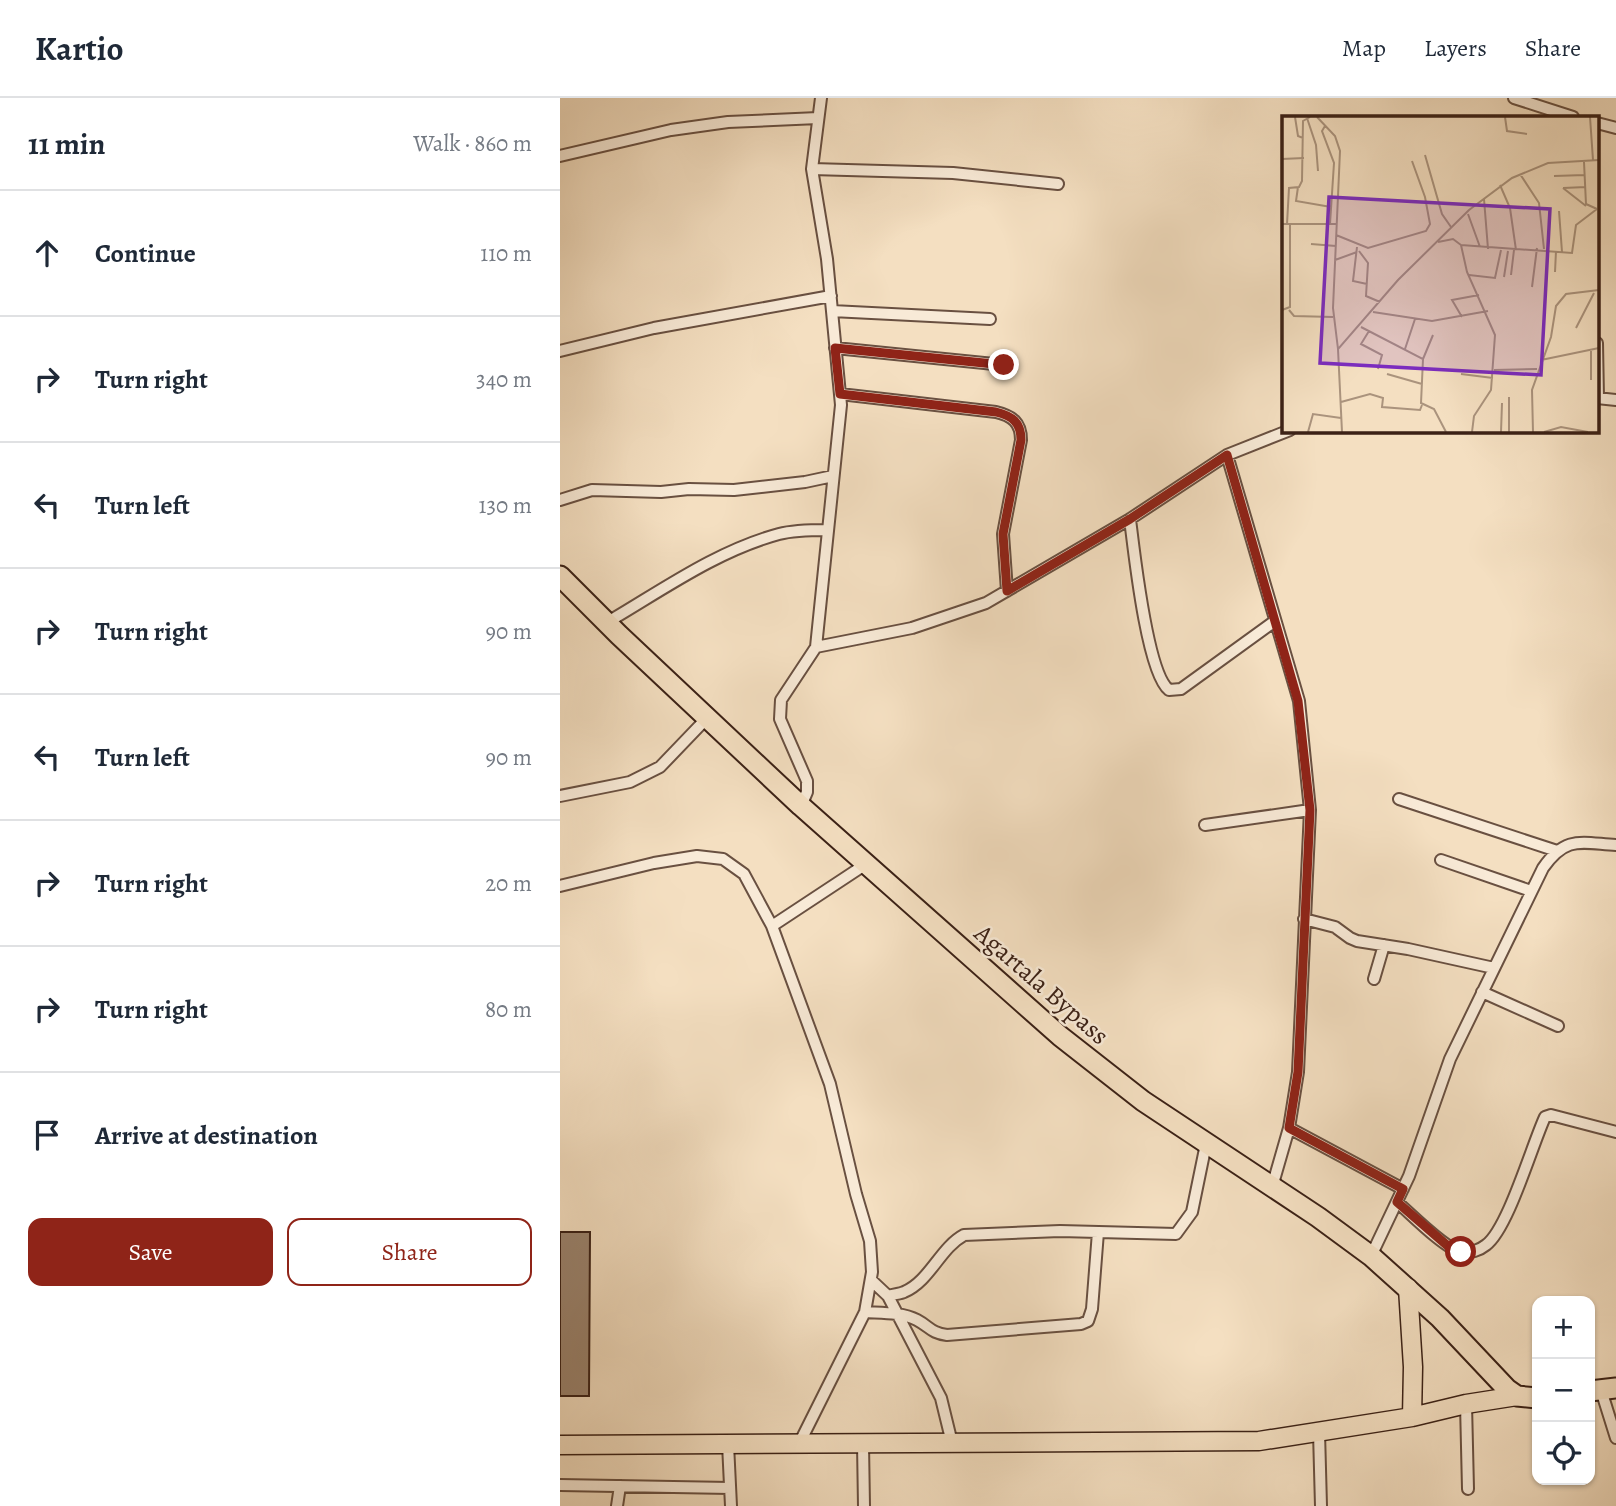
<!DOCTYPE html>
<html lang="en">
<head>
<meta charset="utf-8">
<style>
	body { margin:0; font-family:Alegreya,serif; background:#f6f6f7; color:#1f2937 }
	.controls { position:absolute; right:21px; bottom:21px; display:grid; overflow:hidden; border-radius:14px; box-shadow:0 2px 5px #0004 }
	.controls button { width:63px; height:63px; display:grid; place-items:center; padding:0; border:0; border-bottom:2px solid #e0e1e3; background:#fff; color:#1f2937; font:35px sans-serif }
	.stop { position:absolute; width:21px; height:21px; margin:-16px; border:5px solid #8f2418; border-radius:50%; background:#fff }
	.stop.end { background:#8f2418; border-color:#fff; box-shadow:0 2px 7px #0008 }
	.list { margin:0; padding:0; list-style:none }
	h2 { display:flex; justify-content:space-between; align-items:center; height:91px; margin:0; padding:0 28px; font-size:30px }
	h2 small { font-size:23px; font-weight:400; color:#747a83 }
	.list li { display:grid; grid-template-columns:46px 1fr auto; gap:21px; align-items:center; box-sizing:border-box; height:126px; padding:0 28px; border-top:2px solid #e0e1e3 }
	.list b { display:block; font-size:26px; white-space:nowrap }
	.list em { font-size:23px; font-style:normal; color:#747a83 }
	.actions { display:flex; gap:14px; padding:21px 28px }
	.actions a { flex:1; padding:16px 0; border:2px solid #8f2418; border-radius:14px; text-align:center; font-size:24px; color:#8f2418 }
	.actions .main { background:#8f2418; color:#fff }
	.icon { flex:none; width:38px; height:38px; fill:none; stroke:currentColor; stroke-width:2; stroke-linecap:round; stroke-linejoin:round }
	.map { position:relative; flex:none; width:1056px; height:1408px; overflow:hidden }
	header { display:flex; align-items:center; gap:42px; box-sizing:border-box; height:98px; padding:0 35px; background:#fff; border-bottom:2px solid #e0e1e3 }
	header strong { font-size:33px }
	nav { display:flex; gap:38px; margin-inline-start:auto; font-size:24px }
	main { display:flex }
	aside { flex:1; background:#fff }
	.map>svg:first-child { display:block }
	.building { fill:#9b846f; stroke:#3b2116; stroke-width:2 }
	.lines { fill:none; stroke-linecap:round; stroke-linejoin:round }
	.minor-casing { stroke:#695041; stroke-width:14 }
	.primary-casing { stroke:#3b2116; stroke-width:21 }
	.trunk-casing { stroke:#3b2116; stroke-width:23 }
	.minor { stroke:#f8ead7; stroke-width:10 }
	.primary { stroke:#f4dfc1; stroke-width:18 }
	.trunk { stroke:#f4dfc1; stroke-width:19 }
	.route { stroke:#8f2418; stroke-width:9 }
	.labels { text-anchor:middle; stroke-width:5; stroke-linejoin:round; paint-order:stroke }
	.street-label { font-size:26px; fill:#3b2116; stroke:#f8ead7 }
	.inset-road { fill:none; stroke:#aa937d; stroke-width:2 }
	.view { fill:#7b2cbf; fill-opacity:0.15; stroke:#7b2cbf; stroke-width:3.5 }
	.inset-edge { fill:none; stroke:#3b2116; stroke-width:3.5 }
</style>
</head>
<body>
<header>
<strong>Kartio</strong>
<nav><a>Map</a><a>Layers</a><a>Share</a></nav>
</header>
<main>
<aside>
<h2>11 min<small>Walk · 860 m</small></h2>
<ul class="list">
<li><svg class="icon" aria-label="ahead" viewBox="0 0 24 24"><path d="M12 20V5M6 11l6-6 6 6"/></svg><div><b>Continue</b></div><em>110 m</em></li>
<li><svg class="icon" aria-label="right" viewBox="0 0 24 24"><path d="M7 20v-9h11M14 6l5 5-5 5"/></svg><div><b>Turn right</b></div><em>340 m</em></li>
<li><svg class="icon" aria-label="left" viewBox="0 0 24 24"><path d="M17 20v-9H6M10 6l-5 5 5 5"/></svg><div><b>Turn left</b></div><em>130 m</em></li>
<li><svg class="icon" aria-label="right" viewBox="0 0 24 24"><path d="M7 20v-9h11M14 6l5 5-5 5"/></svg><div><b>Turn right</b></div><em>90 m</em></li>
<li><svg class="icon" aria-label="left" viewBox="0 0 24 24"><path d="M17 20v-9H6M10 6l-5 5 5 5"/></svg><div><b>Turn left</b></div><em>90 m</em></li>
<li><svg class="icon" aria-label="right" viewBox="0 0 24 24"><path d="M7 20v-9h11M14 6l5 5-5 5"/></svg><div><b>Turn right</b></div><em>20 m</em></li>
<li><svg class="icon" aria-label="right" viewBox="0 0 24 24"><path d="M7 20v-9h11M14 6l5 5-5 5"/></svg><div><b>Turn right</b></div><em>80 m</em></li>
<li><svg class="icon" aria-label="arrive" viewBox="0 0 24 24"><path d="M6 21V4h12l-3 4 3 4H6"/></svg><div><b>Arrive at destination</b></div></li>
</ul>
<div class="actions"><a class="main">Save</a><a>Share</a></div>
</aside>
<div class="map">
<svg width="1056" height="1408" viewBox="0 0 1056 1408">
	<rect width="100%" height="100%" fill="#f4dfc1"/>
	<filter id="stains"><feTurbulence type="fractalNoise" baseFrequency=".00286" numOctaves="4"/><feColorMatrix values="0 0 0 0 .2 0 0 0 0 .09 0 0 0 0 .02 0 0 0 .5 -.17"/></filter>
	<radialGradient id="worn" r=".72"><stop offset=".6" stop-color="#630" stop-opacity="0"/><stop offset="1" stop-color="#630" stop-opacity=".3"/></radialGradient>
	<path class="building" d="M 0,1134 L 30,1134 L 29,1298 L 0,1298 Z"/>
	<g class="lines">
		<defs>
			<path id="minor" d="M 954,0 L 1013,19
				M 1037,25 L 1056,30
				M 0,58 L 111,32 L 168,24 L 258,20
				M 252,71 L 393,75 L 498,86
				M 272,213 L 430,221
				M 1037,245 L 1038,300
				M 275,250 L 444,267
				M 0,253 L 94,230 L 271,198
				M 280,296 L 436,314 C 452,318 461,324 461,342 L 443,436 L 447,493
				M 1037,300 L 1056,302
				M 667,357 L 739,603 L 750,712 L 738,974 L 729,1030 L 712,1089
				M 0,402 L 32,392 L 101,394 L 129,391 L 174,392 L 245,384 L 273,378
				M 570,421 C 574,453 587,575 609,592 L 621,591 L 715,523
				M 46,525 C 101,493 156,453 219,436 C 234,432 251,432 267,432
				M 256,549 L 281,307 L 267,161 L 252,71 L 261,0
				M 0,698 L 70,684 L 100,669 L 147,620
				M 839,701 L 997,753
				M 241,708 L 247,694 L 247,683 L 220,621 L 221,602 L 256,549 L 352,530 L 426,505 L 570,421 L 667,357 L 730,332
				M 645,727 L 750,712
				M 881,762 L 971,793
				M 0,788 L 94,765 L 137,758 L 163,761 L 184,776 L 212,828 L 270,986 L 296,1096 L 310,1143 L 312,1174 L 305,1214 L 239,1346
				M 744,821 L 775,829 L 790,840 L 797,843 L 848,851 L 934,870
				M 212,828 L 306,766
				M 814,881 L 824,847
				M 922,894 L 998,928
				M 729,1030 L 843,1091
				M 837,1104 C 850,1115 885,1151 901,1154 C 909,1156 920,1152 926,1147 C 948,1131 972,1047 985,1019 L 991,1017 L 1056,1034
				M 811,1158 L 849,1078 L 890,961 L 983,770 C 1006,737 1021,745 1056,747
				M 311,1182 L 328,1198 L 381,1300 L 392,1345
				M 328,1198 C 333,1196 340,1196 344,1194 C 370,1183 380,1150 404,1137 L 500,1133 L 616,1136 L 632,1114 L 646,1046
				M 305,1214 C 321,1215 342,1214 357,1222 C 370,1229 371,1235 387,1237 L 521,1226 L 528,1223 L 532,1211 L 538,1134
				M 1041,1292 L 1056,1340
				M 906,1306 L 908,1391
				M 759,1334 L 761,1408
				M 168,1346 L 171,1408
				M 303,1346 L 304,1408
				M 0,1387 L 170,1390
				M 57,1408 L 60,1388"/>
			<path id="primary" d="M 848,1190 L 853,1269 L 852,1319
				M 0,1347 L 699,1343 L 852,1319 L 906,1306 L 957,1298"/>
			<path id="trunk" d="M 0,478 L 59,537 L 241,708 L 500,938 L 583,1003 L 758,1119 L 811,1158 L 880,1220 L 947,1291 L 957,1298 L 977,1300
				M 1030,1293 L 1056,1290"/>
		</defs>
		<use href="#minor" class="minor-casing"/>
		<use href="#primary" class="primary-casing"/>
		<use href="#trunk" class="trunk-casing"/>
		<use href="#minor" class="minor"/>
		<use href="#primary" class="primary"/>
		<use href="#trunk" class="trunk"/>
	</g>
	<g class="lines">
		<path class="route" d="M 444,267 L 275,250 L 280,296 L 436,314 C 452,318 461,324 461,342 L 443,436 L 447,493 L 570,421 L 667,357 L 738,603 L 750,712 L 738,974 L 729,1030 L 843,1091 L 837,1104 L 889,1149 L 901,1154"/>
	</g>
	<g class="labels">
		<g class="street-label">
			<text transform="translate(482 886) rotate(41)" y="9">Agartala Bypass</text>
		</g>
	</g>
	<g transform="translate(722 18)">
		<rect width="317" height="317" fill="#f4dfc1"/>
		<path class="inset-road" d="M 13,1 L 16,20 L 21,22M 35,1 L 53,20 L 58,35 L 51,192 L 56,233M 223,1 L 225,15 L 245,18M 308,1 L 311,44M 25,2 L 34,29 L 36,55M 43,10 L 40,15 L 52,47 L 48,108M 143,39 L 160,98 L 169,111M 0,43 L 22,42M 302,46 L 304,88 L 315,93M 238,58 L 257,87 L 262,133M 272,60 L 303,59M 218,69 L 228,92 L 234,134M 16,71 L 14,85 L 49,91M 281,72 L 304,90M 281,72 L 304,71M 202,83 L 206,133M 277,95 L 280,136M 186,98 L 198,131M 0,108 L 55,108M 5,108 L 7,72 L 17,71 L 20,65 L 21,5 L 28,1M 54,119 L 86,132 L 144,115 L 148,108 L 143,81 L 130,45M 156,126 L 171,123 L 179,129 L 185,156 L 213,219 L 209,274 L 192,300 L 190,316M 29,128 L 54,130M 179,129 L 290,137 L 294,109 L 315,93M 75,131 L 71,165 L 85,168M 77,135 L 86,147 L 84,180 L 98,186M 53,144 L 75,136M 273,156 L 274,135M 187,159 L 213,162 L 219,134M 229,159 L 232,134M 222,161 L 226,135M 250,171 L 255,132M 0,194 L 8,191 L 8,108M 7,194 L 12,200 L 51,201M 91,196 L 150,205 L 206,195M 180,201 L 170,184 L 197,179M 79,211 L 141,243 L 139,287 L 152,293 L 164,316M 294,212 L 312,177M 87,215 L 79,228 L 100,239 L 96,253M 123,233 L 133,203M 141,243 L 151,219M 259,244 L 317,232M 212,254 L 255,253M 105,258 L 140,268M 179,258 L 211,262M 309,264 L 309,235M 227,281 L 227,316M 59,286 L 88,278 L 101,282 L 100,291 L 138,294 L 140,289M 26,316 L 31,298 L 59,302M 60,316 L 56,233 L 116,164 L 187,94 L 230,62 L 266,47 L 317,44M 219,316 L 220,287M 251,316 L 250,274 L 269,221 L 274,190 L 284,178 L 317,174M 262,316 L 279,311 L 306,316"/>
		<path class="view" d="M 47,81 L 268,93 L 259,259 L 38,247 Z"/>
		<rect width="317" height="317" class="inset-edge"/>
	</g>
	<rect width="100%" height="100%" filter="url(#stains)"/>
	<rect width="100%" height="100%" fill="url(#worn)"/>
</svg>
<div class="controls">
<button>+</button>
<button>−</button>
<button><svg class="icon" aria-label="locate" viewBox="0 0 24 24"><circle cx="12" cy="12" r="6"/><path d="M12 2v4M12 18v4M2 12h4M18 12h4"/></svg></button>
</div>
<div class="stop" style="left:901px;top:1154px"></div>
<div class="stop end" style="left:444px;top:267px"></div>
</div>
</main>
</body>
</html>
